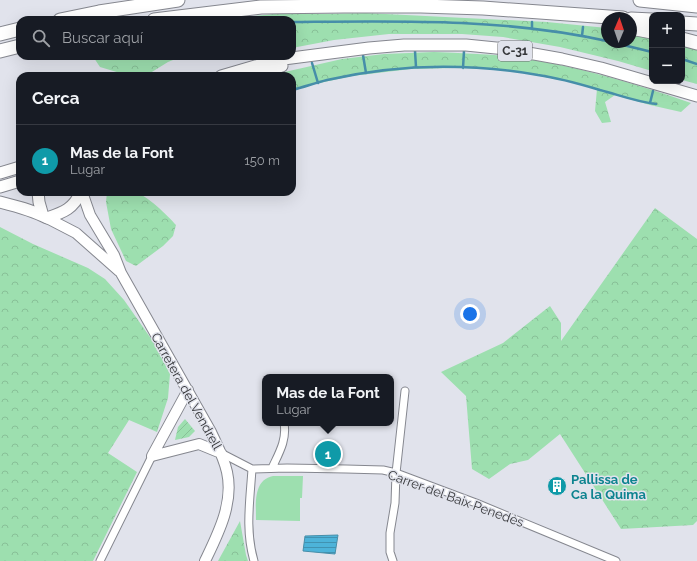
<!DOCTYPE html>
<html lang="es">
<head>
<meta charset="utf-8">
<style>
	body { margin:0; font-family:Raleway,sans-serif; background:#242831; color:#f1f3f6 }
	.controls { position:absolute; right:12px; top:12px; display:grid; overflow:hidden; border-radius:8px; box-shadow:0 4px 16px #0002 }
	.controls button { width:36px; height:36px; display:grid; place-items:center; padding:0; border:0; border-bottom:1px solid #363941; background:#171b24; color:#f1f3f6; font:20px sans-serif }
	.compass { position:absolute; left:601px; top:12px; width:36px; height:36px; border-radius:50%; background:#171b24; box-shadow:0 4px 16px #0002; rotate:2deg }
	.you { position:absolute; left:470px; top:314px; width:14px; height:14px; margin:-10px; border:3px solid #fff; border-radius:50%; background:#1a73e8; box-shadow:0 0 0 6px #1a73e833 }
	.badge { display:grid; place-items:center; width:26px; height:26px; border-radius:50%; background:#138665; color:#fff; font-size:13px; font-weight:700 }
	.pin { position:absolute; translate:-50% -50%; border:2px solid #fff; box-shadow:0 1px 4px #0006 }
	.popup { position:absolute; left:262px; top:374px; width:132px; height:52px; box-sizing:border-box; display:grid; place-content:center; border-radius:8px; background:#171b24; filter:drop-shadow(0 1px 3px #0005); font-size:13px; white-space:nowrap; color:#9ea1a6 }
	.popup b { font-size:15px; color:#f1f3f6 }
	.popup::after { content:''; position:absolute; left:50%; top:100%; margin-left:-8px; border:8px solid transparent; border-top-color:#171b24 }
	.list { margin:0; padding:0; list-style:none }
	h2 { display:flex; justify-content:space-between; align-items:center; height:52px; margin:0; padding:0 16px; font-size:17px }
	h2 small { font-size:13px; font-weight:400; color:#9ea1a6 }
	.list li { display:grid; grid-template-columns:26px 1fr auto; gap:12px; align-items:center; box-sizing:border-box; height:72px; padding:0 16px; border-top:1px solid #363941 }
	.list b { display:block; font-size:15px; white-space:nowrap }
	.list p { margin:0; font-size:13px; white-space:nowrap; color:#9ea1a6 }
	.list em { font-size:13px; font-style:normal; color:#9ea1a6 }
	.icon { flex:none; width:22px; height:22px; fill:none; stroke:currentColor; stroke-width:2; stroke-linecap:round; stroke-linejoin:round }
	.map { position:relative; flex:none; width:697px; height:561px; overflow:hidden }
	.search { position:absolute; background:#171b24; box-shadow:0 4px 16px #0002; left:16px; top:16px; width:280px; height:44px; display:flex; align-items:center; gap:10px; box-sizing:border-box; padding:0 14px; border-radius:12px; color:#9ea1a6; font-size:15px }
	.panel { position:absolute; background:#171b24; box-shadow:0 4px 16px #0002; left:16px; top:72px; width:280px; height:124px; border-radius:12px }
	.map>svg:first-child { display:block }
	.grass { fill:#9ddfaf }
	.forest { fill:url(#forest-crowns) }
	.garden { fill:url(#garden-furrows) }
	.water { fill:url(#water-rules); stroke:#468ea9 }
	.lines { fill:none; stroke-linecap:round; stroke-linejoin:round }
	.stream { stroke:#468ea9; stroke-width:2.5 }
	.street-casing { stroke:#85878f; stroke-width:9 }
	.secondary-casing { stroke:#85878f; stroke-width:12 }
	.primary-casing { stroke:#85878f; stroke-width:13 }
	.highway-casing { stroke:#85878f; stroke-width:15 }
	.street { stroke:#fff; stroke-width:7 }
	.secondary { stroke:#fff; stroke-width:10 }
	.primary { stroke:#fff; stroke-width:11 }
	.highway { stroke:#fff; stroke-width:13 }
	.labels { text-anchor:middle; stroke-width:3; stroke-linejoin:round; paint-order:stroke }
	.shield { fill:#e1e3ec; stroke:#696b6f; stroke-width:1 }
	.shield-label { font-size:12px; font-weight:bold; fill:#36373a }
	.street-label { font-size:13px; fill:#36373a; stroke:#e1e3ec }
	.culture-label { font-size:13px; font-weight:bold; fill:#0d838f; stroke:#e1e3ec; text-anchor:start }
</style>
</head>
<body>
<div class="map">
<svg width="697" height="561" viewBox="0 0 697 561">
	<defs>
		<pattern id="forest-crowns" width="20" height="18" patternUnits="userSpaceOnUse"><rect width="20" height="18" fill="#9ddfaf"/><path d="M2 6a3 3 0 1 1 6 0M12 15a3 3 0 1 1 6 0" fill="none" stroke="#88c097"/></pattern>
		<pattern id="garden-furrows" width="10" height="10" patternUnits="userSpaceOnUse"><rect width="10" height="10" fill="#9ddfaf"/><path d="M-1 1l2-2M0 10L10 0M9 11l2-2" fill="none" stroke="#88c097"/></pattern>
		<pattern id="water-rules" width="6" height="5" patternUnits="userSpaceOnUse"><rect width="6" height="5" fill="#4db3d9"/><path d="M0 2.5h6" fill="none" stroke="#4192b1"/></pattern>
	</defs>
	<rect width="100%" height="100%" fill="#e1e3ec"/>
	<path class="grass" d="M 273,476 L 303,476 L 302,498 L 300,498 L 300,521 L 256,520 C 256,504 253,480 273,476 Z"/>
	<path class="forest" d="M 283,13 L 320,14 L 366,13 L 547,22 L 607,28 L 607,42 L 631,42 L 631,32 L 652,37 L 652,71 L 618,61 L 560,47 L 503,37 L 462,34 L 389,34 L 334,40 L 292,48 L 292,20 L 214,20 Z
		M 682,44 L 697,48 L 697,84 L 682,80 Z
		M 434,52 C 461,53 488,54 514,57 C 574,65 633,83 691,103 L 681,112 L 650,105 L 615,95 L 605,102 L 611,122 L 602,123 L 595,111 L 597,89 L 576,83 L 503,69 L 455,68 L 411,69 L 352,76 L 292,89 L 292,76 L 267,76 L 342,59 L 384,54 Z
		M 96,56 L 183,56 L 168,62 L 147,75 L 120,73 L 100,67 L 94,58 Z
		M 107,192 C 115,192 127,190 135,192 C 147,195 168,216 176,225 L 173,236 L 163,246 L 136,266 L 126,261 L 111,229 L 106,202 Z
		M 655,208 L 697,239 L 697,521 L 693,525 L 621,529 L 560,434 L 528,460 L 510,464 L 489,479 L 472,469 L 466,396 L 441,372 L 503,343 L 550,306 L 561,323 L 561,341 Z
		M 0,227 L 33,244 L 88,268 L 105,279 L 124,300 L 152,340 L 170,374 L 168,398 L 157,432 L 129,420 L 108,453 L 137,472 L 93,561 L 0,561 Z
		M 240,521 L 246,555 L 248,561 L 218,561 Z"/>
	<path class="garden" d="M 185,419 L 195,431 L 189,437 L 175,440 L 178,427 Z"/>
	<path class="water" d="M 338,535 L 335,554 L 303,551 L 305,536 Z"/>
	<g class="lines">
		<path class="stream" d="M 292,22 C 398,21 503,18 607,41
			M 532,29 L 532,22
			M 582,36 L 583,27
			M 611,42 L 652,52
			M 415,51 L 416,67
			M 363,55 L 366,73
			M 682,59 L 697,64
			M 312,63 L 318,83
			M 463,68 L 464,51
			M 292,90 C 304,87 315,83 327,80 C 396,64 469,63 538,75 C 559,78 580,84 600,90 C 619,95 637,102 656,104
			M 650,103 L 653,91"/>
		<defs>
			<path id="street" d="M 221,453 L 252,469 L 287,468 L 346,469 L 383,470 L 396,473 L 476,503 L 616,561
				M 272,468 C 279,453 287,440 284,423
				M 252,469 C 250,501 245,530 254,561
				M 100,561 L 152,456
				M 393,561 L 390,552 L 390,533 L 395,503 L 396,473 L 405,391"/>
			<path id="secondary" d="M 82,192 L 90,215 L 114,255 L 121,273 L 211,432 C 217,445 224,458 227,472 C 234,503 218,534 205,561
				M 47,218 L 76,233 L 119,271
				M 152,456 L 188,390
				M 152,456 L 199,444 L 221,453"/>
			<path id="primary" d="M 221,76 L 276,60 L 369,48 L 404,45 L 466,45 L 506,49 L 562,59 L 601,68 L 697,96
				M 250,76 L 282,66
				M 0,173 L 20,167
				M 0,187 L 20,181
				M 38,192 L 39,202 L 43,216
				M 0,202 C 16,206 32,210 47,218 C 64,212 73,209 81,192"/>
			<path id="highway" d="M 640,0 L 697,6
				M 631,19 L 652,20
				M 60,20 L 99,12 L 178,0
				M 154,20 L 261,7 L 344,6 L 421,6 L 483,8 L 623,18
				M 682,23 L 697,24
				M 631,28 L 652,32
				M 0,34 L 20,29
				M 682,39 L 697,43
				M 0,51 L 20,46"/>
		</defs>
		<use href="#street" class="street-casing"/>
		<use href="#secondary" class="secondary-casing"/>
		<use href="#primary" class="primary-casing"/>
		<use href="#highway" class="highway-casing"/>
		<use href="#street" class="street"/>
		<use href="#secondary" class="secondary"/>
		<use href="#primary" class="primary"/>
		<use href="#highway" class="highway"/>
	</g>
	<defs>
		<symbol id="building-disc" viewBox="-11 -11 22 22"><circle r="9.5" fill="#0f9aa8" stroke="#e1e3ec"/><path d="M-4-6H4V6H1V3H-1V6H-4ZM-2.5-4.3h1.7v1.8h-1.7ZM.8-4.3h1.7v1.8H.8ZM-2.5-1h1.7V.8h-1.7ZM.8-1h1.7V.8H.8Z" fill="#fff"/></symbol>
	</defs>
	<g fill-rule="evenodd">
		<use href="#building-disc" x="546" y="475" width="22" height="22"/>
	</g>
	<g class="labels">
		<rect class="shield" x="498" y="41" width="34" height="20" rx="3"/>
		<g class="shield-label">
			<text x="515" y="55">C-31</text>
		</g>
		<g class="street-label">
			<text transform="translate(187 391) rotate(61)" y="5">Carretera del Vendrell</text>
			<text transform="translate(456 498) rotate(20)" y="5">Carrer del Baix Penedès</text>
		</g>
		<g class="culture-label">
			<text x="571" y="484">Pallissa de<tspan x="571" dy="15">Ca la Quima</tspan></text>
		</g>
	</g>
</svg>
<div class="controls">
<button>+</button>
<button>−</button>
</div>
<svg class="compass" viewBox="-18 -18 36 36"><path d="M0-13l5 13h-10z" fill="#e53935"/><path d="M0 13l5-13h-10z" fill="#9ea1a6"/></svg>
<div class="you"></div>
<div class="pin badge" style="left:328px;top:454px;background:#0f9aa8">1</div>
<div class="popup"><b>Mas de la Font</b>Lugar</div>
<div class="search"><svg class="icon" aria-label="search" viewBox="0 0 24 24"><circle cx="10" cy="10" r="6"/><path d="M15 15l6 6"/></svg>Buscar aquí</div>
<section class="panel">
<h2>Cerca<small></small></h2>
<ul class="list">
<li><span class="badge" style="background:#0f9aa8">1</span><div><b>Mas de la Font</b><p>Lugar</p></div><em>150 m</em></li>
</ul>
</section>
</div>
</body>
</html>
